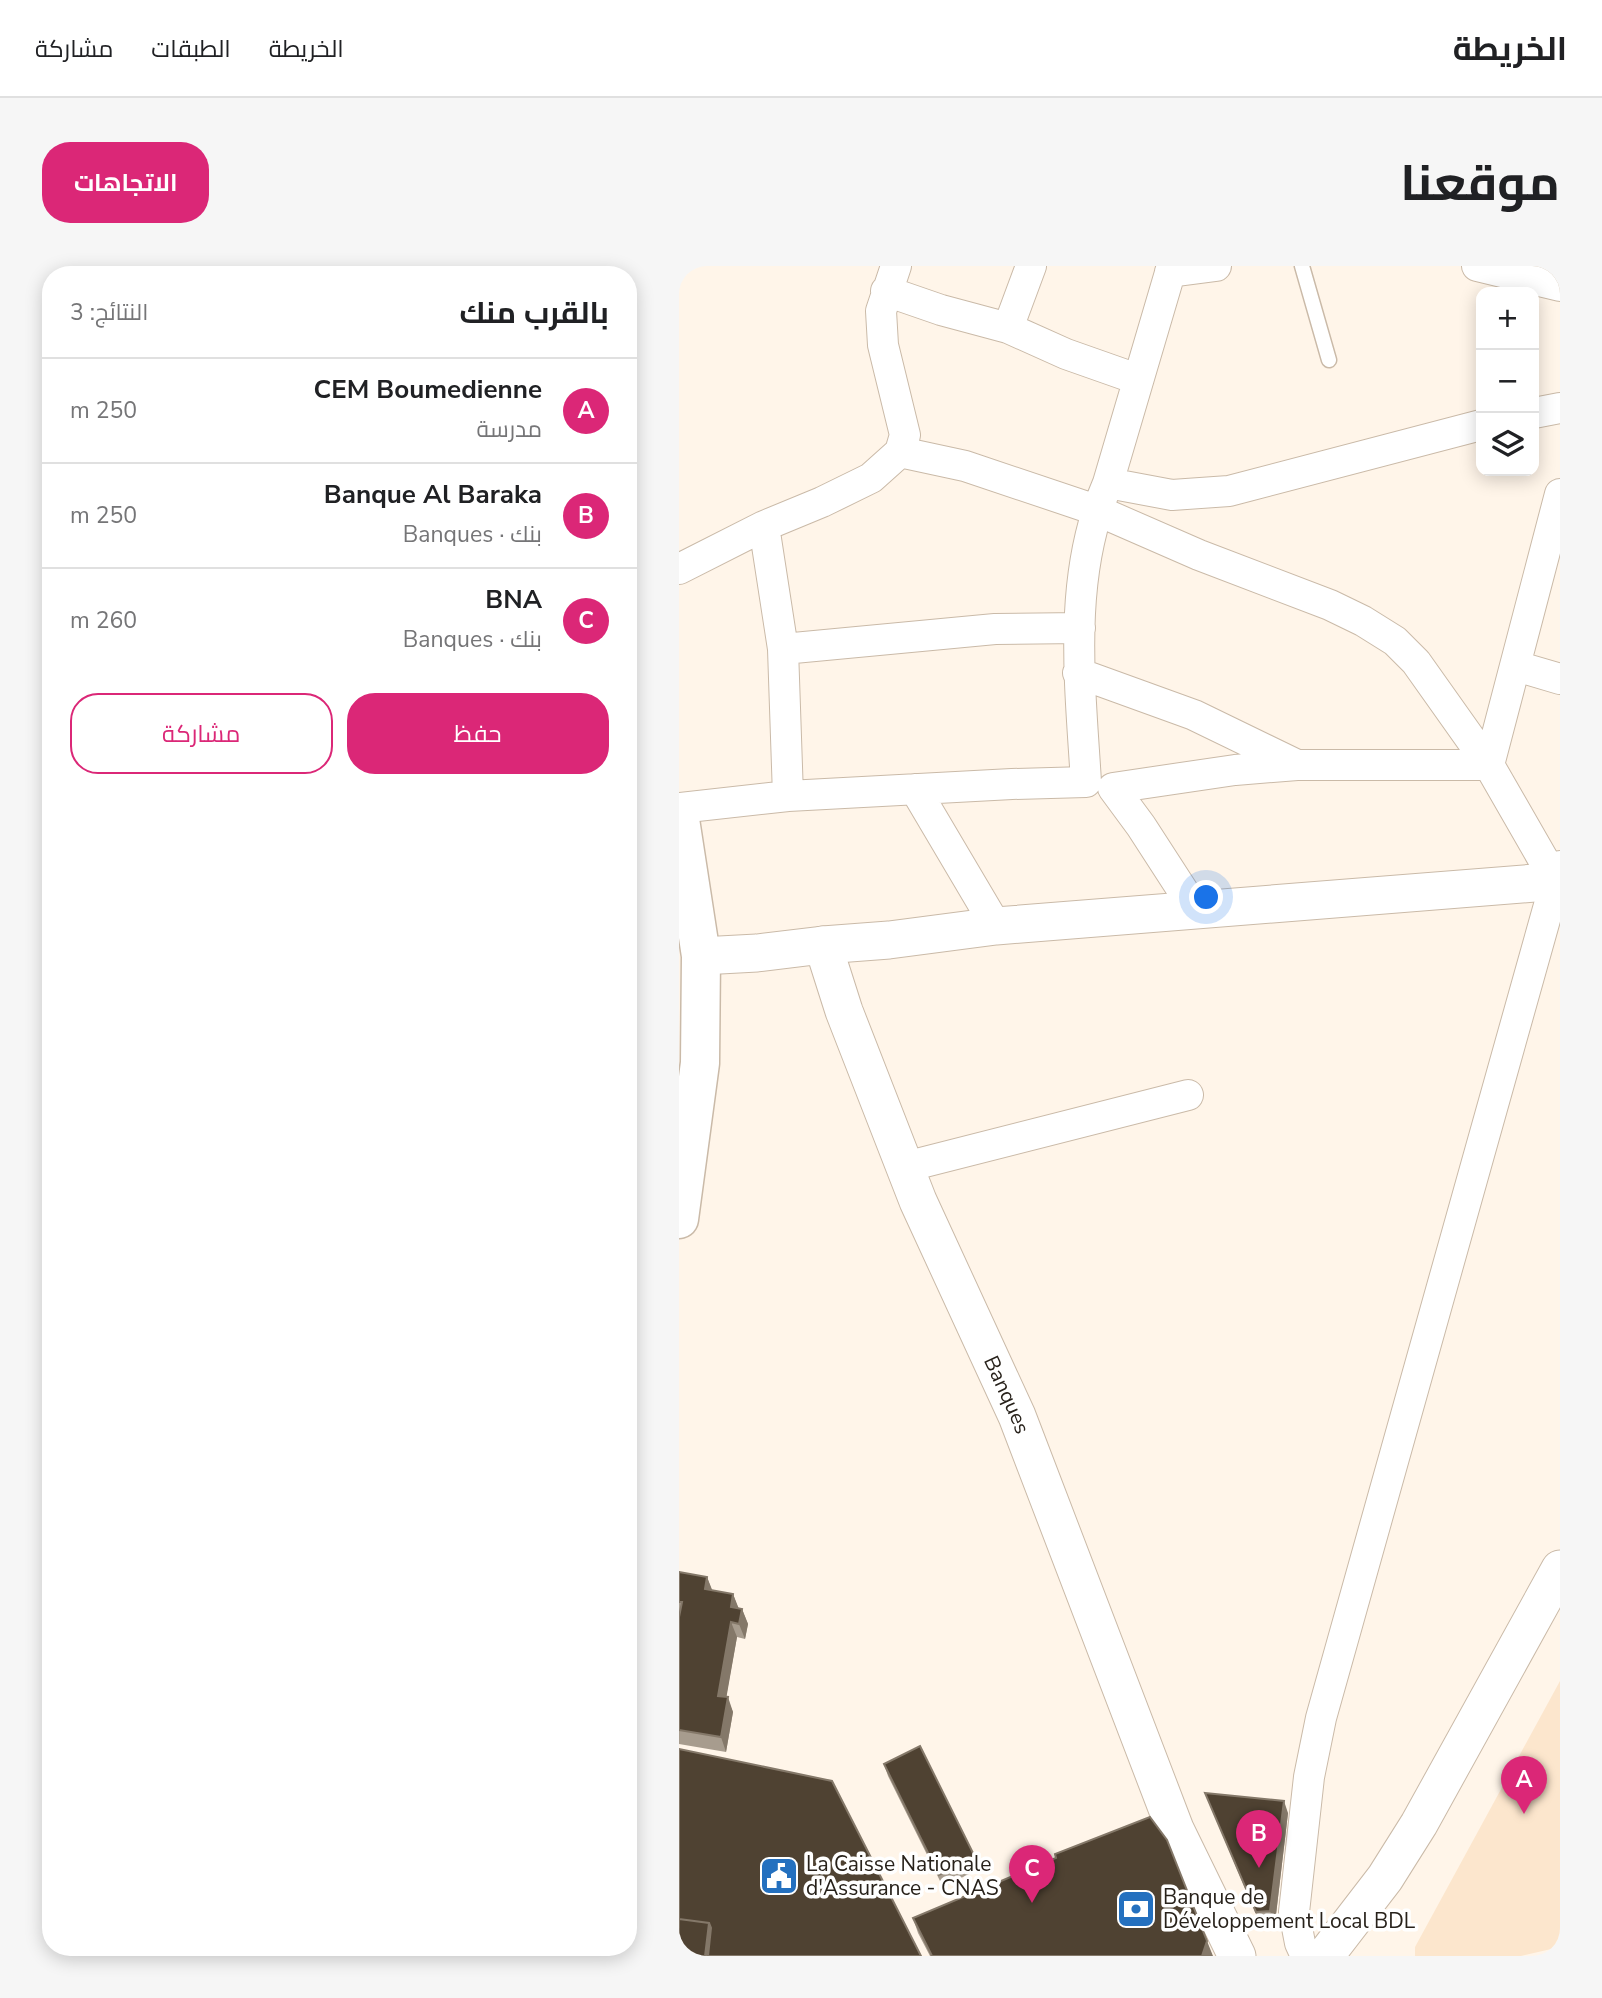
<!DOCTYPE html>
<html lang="ar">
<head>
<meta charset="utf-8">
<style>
	body { margin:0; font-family:"Nunito Sans",Cairo,sans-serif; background:#f6f6f6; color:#202124; direction:rtl }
	.controls { position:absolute; right:21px; top:21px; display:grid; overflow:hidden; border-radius:14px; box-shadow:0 4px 18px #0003 }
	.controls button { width:63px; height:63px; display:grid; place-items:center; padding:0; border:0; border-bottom:2px solid #e0e0e0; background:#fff; color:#202124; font:35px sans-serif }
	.you { position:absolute; left:528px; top:632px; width:24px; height:24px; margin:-18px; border:5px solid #fff; border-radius:50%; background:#1a73e8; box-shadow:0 0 0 10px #1a73e833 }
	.badge { display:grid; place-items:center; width:46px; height:46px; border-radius:50%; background:#db2777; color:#fff; font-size:23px; font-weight:700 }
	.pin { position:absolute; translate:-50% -58px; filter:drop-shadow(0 2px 4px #0008) }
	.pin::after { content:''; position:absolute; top:37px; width:24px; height:21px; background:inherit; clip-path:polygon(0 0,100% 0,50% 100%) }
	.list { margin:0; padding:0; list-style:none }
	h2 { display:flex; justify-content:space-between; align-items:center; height:91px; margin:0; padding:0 28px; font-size:30px }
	h2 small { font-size:23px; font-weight:400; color:#757577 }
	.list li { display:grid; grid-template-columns:46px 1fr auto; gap:21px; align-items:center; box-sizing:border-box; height:105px; padding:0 28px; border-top:2px solid #e0e0e0 }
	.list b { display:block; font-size:26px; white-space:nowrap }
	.list p { margin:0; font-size:23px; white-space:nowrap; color:#757577 }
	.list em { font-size:23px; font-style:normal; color:#757577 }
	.actions { display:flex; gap:14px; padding:21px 28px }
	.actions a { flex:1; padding:16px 0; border:2px solid #db2777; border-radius:28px; text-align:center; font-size:24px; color:#db2777 }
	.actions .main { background:#db2777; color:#fff }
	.icon { flex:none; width:38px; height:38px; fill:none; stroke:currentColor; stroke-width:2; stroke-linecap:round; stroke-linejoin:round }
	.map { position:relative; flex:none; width:881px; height:1690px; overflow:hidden; direction:ltr; border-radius:28px }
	header { display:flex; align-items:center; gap:42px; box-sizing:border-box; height:98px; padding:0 35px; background:#fff; border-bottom:2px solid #e0e0e0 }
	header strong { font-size:33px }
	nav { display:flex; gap:38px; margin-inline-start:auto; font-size:24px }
	.intro { display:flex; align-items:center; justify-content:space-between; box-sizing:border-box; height:168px; padding:0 42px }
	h1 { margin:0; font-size:49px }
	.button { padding:18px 32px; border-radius:28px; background:#db2777; color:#fff; font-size:24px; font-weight:700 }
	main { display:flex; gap:42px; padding:0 42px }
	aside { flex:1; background:#fff; border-radius:28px; box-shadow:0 4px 18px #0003 }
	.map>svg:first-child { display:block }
	.built { fill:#fce6cd }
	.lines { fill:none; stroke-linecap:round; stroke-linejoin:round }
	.service-casing { stroke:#cabaa8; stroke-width:17 }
	.minor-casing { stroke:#cabaa8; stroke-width:32 }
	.tertiary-casing { stroke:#cabaa8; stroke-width:39 }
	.secondary-casing { stroke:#cabaa8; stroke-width:41 }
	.service { stroke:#fff; stroke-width:14 }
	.minor { stroke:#fff; stroke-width:30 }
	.tertiary { stroke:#fff; stroke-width:37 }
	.secondary { stroke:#fff; stroke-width:38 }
	.wall { fill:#a79c8e }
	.shaded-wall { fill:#847869 }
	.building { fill:#4f4232; stroke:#847869; stroke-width:2 }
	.labels { text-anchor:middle; stroke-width:7; stroke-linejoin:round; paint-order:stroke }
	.street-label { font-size:21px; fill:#27211a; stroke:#fff }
	.poi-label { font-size:21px; fill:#27211a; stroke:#fff; text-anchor:start }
</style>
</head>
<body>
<header>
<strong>الخريطة</strong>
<nav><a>الخريطة</a><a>الطبقات</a><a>مشاركة</a></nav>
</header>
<div class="intro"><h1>موقعنا</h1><a class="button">الاتجاهات</a></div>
<main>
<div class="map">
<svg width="881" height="1690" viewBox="0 0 881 1690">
	<rect width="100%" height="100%" fill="#fff5e9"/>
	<path class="built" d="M 881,1415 L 881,1681 L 842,1690 L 736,1690 L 736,1681 Z"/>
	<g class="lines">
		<defs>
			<path id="service" d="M 623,0 L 650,94"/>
			<path id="minor" d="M 798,0 L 881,20
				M 491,6 L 537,0
				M 207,25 L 262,44 L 329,62 L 387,88 L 458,113
				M 329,62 L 352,0
				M 855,147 L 881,142
				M 221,186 L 286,200 L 417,244 L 520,289 L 651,339 L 684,355 L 716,375 L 737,396 L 810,499 L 876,614
				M 429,217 L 493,229 L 550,225 L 802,159
				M 85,260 L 104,383 L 109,530
				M 0,303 L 85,260 L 143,236 L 192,212 L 221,186 L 226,169 L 204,79 L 202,45 L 217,0
				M 104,383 L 316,363 L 401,362
				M 837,400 L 881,413
				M 399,407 L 515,449 L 618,499
				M 236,523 L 317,660
				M 0,542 L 109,530 L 333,518 L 407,516 C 401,417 388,310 429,217 L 493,0
				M 517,645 L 462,560 L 434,522 L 556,504 L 618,499 L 810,499 L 881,228
				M 226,901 L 509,829
				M 627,1690 L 621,1677 L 615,1646 L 630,1511 L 642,1452 L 881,600"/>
			<g id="tertiary">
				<path d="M 144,679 L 210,674 L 317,660 L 881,615"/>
				<path id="s1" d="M 22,690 L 78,687 L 144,679 L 165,745 L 239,935 L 338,1150 L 496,1563 L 558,1690"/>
				<path d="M 646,1690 L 706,1612 L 740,1558 L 881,1303"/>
			</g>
			<path id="secondary" d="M 0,547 L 22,690 L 21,797 L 0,953"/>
		</defs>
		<use href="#service" class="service-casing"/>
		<use href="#minor" class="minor-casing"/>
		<use href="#tertiary" class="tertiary-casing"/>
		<use href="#secondary" class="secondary-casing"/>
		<use href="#service" class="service"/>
		<use href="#minor" class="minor"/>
		<use href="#tertiary" class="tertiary"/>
		<use href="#secondary" class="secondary"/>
	</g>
	<path class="wall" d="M 0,1306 L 28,1311 L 33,1325 L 54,1328 L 59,1342 L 63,1343 L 69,1358 L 66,1373 L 58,1371 L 47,1431 L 54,1446 L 47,1486 L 0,1478 Z
		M 205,1498 L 296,1591 L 300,1603 L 264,1621 L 209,1510 Z
		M 526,1527 L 609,1547 L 596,1657 L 581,1658 Z
		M 234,1652 L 534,1690 L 251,1690 L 239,1667 Z"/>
	<path class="shaded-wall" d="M 28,1311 L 34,1326 L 26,1323 Z
		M 54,1328 L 60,1343 L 52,1341 Z
		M 63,1343 L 69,1358 L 66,1373 L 60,1358 Z
		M 52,1356 L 58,1371 L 45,1445 L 39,1430 Z
		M 49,1431 L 54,1446 L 47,1486 L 42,1471 Z
		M 605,1535 L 609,1547 L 596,1657 L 591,1645 Z
		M 30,1657 L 37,1677 L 36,1690 L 26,1690 Z
		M 528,1675 L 534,1690 L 523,1690 Z"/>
	<path class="building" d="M 0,1306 L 28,1311 L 26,1323 L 54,1328 L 52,1341 L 63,1343 L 60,1358 L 52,1356 L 39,1430 L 49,1431 L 42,1471 L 0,1464 L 0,1351 L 3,1336 L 0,1336 Z
		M 241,1480 L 296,1591 L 260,1609 L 205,1498 Z
		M 0,1483 L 153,1515 L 242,1690 L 29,1690 L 32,1662 L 30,1657 L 0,1653 Z
		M 526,1527 L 605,1535 L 591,1645 L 577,1646 Z
		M 471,1551 L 488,1574 L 528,1675 L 523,1690 L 253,1690 L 234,1652 L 377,1592 L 376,1588 Z
		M 0,1653 L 30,1657 L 26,1690 L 0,1690 Z"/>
	<defs>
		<symbol id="civic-square" viewBox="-11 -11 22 22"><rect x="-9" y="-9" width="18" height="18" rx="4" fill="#2470bf" stroke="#fff"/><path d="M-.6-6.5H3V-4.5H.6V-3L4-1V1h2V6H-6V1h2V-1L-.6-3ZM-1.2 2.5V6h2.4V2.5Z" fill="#fff"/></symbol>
		<symbol id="bank-square" viewBox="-11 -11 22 22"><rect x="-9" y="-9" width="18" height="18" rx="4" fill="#2470bf" stroke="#fff"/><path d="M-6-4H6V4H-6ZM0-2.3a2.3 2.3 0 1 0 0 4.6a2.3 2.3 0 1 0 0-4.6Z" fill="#fff"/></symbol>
	</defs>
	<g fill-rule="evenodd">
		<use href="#civic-square" x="78" y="1588" width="44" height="44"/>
		<use href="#bank-square" x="435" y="1621" width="44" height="44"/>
	</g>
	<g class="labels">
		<g class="street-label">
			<text dy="7" stroke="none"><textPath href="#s1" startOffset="609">Banques</textPath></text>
		</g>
		<g class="poi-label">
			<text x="127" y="1605">La Caisse Nationale<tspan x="127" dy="24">d'Assurance - CNAS</tspan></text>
			<text x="484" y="1638">Banque de<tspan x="484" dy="24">Développement Local BDL</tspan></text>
		</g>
	</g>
</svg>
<div class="controls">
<button>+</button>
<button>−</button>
<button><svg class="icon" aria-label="layers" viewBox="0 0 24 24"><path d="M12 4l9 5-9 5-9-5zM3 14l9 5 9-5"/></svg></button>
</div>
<div class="you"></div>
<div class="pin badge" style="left:845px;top:1548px">A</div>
<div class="pin badge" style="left:580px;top:1602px">B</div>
<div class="pin badge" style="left:353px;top:1637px">C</div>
</div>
<aside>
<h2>بالقرب منك<small>النتائج: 3</small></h2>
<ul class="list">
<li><span class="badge">A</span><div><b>CEM Boumedienne</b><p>مدرسة</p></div><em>250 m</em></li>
<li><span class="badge">B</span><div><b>Banque Al Baraka</b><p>بنك · Banques</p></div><em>250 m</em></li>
<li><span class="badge">C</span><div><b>BNA</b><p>بنك · Banques</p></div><em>260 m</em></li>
</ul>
<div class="actions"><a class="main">حفظ</a><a>مشاركة</a></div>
</aside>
</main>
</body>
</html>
